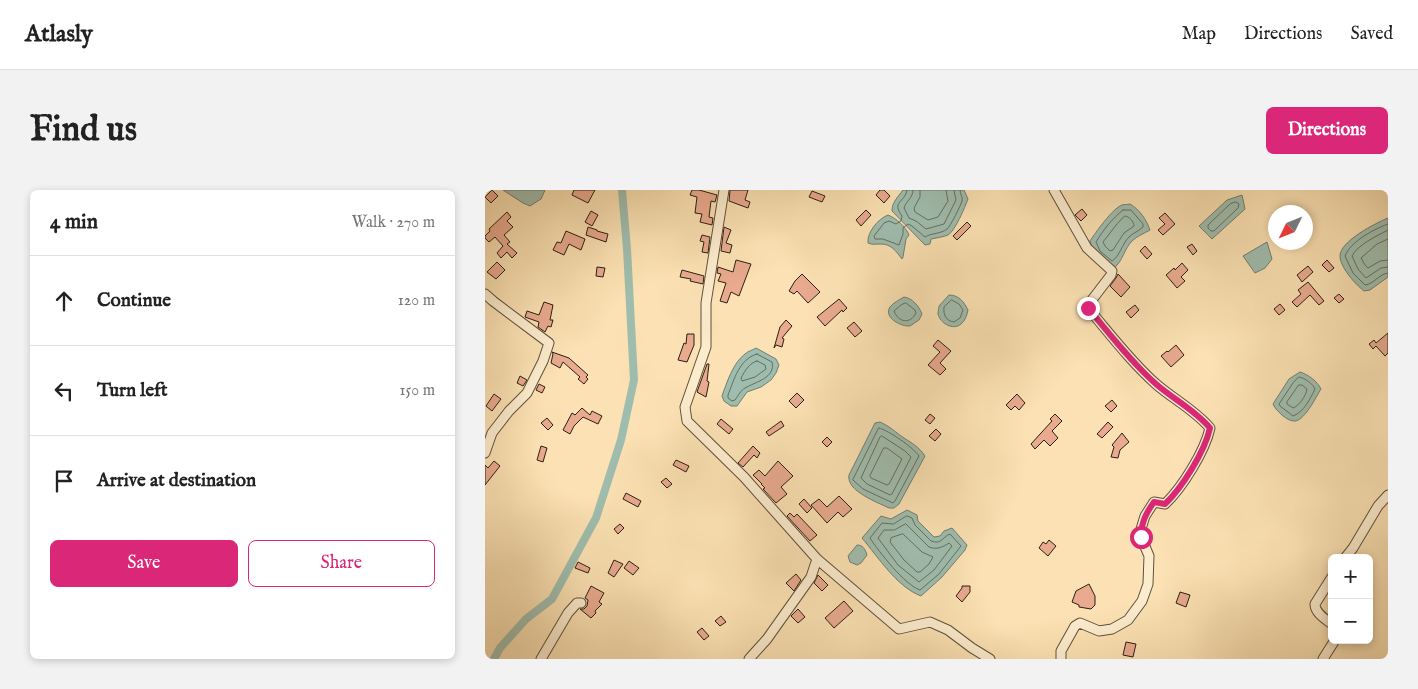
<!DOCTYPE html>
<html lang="en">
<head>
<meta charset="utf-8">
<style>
	body { margin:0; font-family:"IM FELL English",serif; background:#f2f2f2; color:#222 }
	.controls { position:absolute; right:15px; bottom:15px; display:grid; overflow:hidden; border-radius:8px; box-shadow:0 2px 8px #0003 }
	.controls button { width:45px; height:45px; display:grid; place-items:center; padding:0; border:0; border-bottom:1px solid #e0e0e0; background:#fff; color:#222; font:25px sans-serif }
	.compass { position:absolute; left:783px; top:15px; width:45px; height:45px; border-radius:50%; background:#fff; box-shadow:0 2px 8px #0003; rotate:227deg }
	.stop { position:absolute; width:15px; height:15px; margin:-11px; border:4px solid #db2777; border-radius:50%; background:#fff }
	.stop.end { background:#db2777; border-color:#fff; box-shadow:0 1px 5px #0008 }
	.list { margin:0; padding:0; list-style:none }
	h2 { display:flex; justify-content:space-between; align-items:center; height:65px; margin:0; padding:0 20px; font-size:21px }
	h2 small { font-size:16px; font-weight:400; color:#767676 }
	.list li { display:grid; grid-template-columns:32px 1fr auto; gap:15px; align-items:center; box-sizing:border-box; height:90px; padding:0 20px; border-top:1px solid #e0e0e0 }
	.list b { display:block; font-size:19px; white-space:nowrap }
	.list em { font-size:16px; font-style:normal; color:#767676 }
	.actions { display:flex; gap:10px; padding:15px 20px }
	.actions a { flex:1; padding:11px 0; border:1px solid #db2777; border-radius:8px; text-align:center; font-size:18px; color:#db2777 }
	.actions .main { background:#db2777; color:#fff }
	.icon { flex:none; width:28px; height:28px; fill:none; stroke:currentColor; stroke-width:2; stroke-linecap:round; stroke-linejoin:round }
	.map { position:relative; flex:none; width:903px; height:469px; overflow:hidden; border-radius:8px }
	header { display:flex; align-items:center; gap:30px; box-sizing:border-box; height:70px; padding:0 25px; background:#fff; border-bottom:1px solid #e0e0e0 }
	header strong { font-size:24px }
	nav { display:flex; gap:28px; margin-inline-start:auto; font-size:18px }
	.intro { display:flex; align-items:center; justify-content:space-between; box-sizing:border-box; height:120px; padding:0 30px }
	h1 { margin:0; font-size:35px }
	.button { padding:12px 22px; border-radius:8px; background:#db2777; color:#fff; font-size:18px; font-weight:700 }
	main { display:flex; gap:30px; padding:0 30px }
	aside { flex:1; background:#fff; border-radius:8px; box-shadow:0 2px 8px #0003 }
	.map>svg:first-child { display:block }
	.water { fill:#9fbdae; stroke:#717e70 }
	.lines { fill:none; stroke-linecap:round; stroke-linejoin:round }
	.shore { stroke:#656e60; stroke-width:1 }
	.canal { stroke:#9fbdae; stroke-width:8 }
	.building { fill:#e9aa8f; stroke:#2b2013 }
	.minor-casing { stroke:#5f503b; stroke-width:11 }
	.minor { stroke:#fcecce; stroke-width:9 }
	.route { stroke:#db2777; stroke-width:6 }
</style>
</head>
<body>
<header>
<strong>Atlasly</strong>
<nav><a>Map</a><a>Directions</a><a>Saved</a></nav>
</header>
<div class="intro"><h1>Find us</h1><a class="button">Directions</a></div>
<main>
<aside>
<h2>4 min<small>Walk · 270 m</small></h2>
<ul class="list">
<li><svg class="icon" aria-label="ahead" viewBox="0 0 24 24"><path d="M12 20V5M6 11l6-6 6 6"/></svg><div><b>Continue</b></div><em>120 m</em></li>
<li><svg class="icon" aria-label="left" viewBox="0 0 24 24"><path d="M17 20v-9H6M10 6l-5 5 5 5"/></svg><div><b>Turn left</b></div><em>150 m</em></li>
<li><svg class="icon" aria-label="arrive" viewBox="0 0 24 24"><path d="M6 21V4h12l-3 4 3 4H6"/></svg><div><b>Arrive at destination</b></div></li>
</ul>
<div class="actions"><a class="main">Save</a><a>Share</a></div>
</aside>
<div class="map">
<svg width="903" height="469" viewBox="0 0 903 469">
	<rect width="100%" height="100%" fill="#fbe1b3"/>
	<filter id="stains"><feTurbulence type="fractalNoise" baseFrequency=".004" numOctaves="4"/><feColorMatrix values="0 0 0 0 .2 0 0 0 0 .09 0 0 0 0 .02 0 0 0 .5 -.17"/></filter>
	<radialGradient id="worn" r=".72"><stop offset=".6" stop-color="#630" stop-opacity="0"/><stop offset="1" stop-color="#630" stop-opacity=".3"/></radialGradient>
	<path class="water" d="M 18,0 L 60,0 L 56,9 L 45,16 L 38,13 Z
		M 418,0 L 479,0 L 483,9 C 480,17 470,41 463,45 C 458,47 451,48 446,49 L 445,54 L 440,55 L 407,21 C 407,12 413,7 418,0 Z
		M 757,5 L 760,19 L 727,49 L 714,36 L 742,10 Z
		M 645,14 C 655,20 661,29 665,40 C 660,43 652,46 647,51 C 639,59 638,71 629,78 L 608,60 L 605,51 C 611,42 627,19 637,15 C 639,14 642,15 645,14 Z
		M 403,25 C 411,28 421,37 424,45 L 421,49 L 418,67 L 417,69 C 411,61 406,54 396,54 C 390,54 388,55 383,53 C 382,42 393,29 403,25 Z
		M 903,28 L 903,87 L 885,100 L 879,101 C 870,94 855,77 855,66 C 855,51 891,33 903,28 Z
		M 782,52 L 787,69 L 780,78 L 770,83 L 758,66 Z
		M 464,105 C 474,105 479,112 483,120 C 482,125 480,131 476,134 C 468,141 455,133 453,124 C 453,121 454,118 454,116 Z
		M 419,107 C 427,108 434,116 437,124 L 434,130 L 425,136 C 417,137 398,128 405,117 C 408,113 414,110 419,107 Z
		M 271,158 L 291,169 L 294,175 L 291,183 L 286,190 L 276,197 L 262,202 L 252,216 L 246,216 L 239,211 L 237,206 C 242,192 248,173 260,164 C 263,161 268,160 271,158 Z
		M 815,182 C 824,185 832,191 836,199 C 831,207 819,232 809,231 C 805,231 801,228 798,226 C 794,222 790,219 788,214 L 804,189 Z
		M 395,232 C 406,237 410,242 419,248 C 428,254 433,256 440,266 L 414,314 L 409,318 L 404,318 C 392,312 361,301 364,285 L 390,233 Z
		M 422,320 L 432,325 L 433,331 L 449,347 L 455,346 L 459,341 L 467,338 L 482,355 L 480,360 L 457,387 L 436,406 C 412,397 393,367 377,348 L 396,326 L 406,329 Z
		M 372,355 C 378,355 380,359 382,365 L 376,373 L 372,375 L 365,372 L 363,366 Z"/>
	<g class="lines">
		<path class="shore" d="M 422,0 C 420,13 406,11 417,26 L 416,31 L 411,34 L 404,31 L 399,33 L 389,46 L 390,49 L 398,49 L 414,55 L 418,44 L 418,38 L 423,34 L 427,36 L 440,47 C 446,43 456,44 462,39 C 465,37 476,15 477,11 C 478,7 475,4 475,0
			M 428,0 C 428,8 421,11 419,18 L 424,28 L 431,31 L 441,39 L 459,34 L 471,10 L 469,0
			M 435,0 L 435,7 L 429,18 L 430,22 L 443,30 L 453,27 L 463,11 L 461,0
			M 751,12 L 754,14 L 753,18 L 729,41 L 726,41 L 723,38 L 723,35 L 745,14 Z
			M 638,20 L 646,20 L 658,34 L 658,37 C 654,41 648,43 644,47 C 637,54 635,66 627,71 L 615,61 L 611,52 C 618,40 627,29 638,20 Z
			M 640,26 C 644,26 649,32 649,36 L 639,43 L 628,60 L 625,61 L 620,56 L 618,52 L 632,34 Z
			M 903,34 C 889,39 865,52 860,66 L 868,83 L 880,95 C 889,94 894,84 903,83
			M 903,40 C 892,46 872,55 867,66 L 873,79 L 881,88 L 896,78 L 903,77
			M 903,49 L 892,54 L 876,68 L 880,75 L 883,78 L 895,71 L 903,70
			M 467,110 L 474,114 L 478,120 L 475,128 L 469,132 C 461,131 458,125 459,117 Z
			M 421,113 L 430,120 L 431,123 C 425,135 413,132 409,121 L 416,115 Z
			M 272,164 L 287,172 C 291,188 270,192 260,198 C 256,200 253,206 250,210 L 247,211 L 243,208 L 243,205 C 249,190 254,169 272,164 Z
			M 272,171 L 280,175 L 281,179 L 270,187 L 257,191 L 256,188 C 260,181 264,173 272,171 Z
			M 814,187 C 820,188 828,194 830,199 C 825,209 819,222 808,226 L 795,216 L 794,214 L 808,193 Z
			M 814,195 L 817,195 L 822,199 C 821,206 814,216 808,218 L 802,214 L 802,212 Z
			M 394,238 C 403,240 429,258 434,266 L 410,311 L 408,313 L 378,299 L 368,290 Z
			M 397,246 L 420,261 L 426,267 L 407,304 L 405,305 L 382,294 L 376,288 L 395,247 Z
			M 399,258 L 402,258 L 417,269 L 404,294 L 402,295 L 386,288 L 385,286 Z
			M 422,326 L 427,328 L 430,335 L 446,351 C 457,355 457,347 465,344 L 476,356 L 454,384 L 435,400 C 420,395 394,362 385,348 L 397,333 L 408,334 Z
			M 421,334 L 444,357 C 452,360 458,357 464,353 L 467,356 L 449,380 L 434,392 L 413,375 L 393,348 L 399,340 L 409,340 Z
			M 418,344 L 437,362 L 448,367 L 444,374 L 435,382 L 432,382 L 419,370 L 405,352 L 406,348 Z"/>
		<path class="canal" d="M 9,469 L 15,458 L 41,429 L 67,409 L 111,328 L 136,250 L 149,190 L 142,59 L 137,0"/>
	</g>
	<path class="building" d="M 7,0 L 13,6 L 6,13 L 0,7 Z
		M 89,0 L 110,0 L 103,13 L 87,5 Z
		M 207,0 L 214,0 L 232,5 L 230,12 L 226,11 L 224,27 L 228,28 L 227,35 L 215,32 L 217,24 L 210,23 L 212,7 L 205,5 Z
		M 245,0 L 263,0 L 260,10 L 265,12 L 263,18 L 244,11 Z
		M 395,0 L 399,0 L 405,6 L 399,13 L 391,5 Z
		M 327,1 L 340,6 L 337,12 L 324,7 Z
		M 597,19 L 602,25 L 596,31 L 590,25 Z
		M 381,20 L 386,25 L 376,36 L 371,30 Z
		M 106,21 L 113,25 L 107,36 L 100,32 Z
		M 22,22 L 26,27 L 22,31 L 28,37 L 19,45 L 25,52 L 22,54 L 32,63 L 27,68 L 22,62 L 16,68 L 12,63 L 18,56 L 10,47 L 4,52 L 0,48 L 0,46 L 5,41 L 4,39 Z
		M 680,23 L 690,34 L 678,45 L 673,40 L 680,34 L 674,28 Z
		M 482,32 L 486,36 L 472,50 L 468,46 Z
		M 103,37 L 112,40 L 112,41 L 123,44 L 121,52 L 101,45 Z
		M 239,37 L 246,40 L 241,53 L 247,55 L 245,63 L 236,61 Z
		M 81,41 L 100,49 L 96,60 L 84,54 L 79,65 L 68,60 L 72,52 L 76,53 Z
		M 217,45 L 225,47 L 223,63 L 217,62 L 219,52 L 215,51 Z
		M 707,54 L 712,61 L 708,65 L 702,57 Z
		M 660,56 L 667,64 L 662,69 L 655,61 Z
		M 251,70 L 266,74 L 254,106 L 246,102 L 242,113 L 235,111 L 241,93 L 233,91 L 236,84 L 232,83 L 233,77 L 248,82 Z
		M 842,70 L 849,78 L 844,82 L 837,75 Z
		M 12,72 L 20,80 L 11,89 L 2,82 Z
		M 697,73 L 703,80 L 696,87 L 700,91 L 692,98 L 681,85 L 689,78 L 690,80 Z
		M 823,76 L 828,82 L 817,92 L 812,85 Z
		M 112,77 L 120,78 L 118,87 L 111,86 Z
		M 197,80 L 219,86 L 218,94 L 205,91 L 206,89 L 195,87 Z
		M 317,84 L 335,102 L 323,113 L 312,101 L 309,104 L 304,101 L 310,91 Z
		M 633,84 L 645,97 L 636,107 L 625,96 L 631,88 Z
		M 823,92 L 839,111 L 834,115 L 825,105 L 812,117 L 807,112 L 816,104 L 813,100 Z
		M 854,104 L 859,109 L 854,113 L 849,108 Z
		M 354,109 L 362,118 L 358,122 L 357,120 L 340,136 L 332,127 Z
		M 59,112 L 68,115 L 65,130 L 68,130 L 66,137 L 63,136 L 60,142 L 53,137 L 54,132 L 40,127 L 42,121 L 54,125 Z
		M 795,114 L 800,120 L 794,125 L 789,119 Z
		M 650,115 L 654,120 L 646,128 L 641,122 Z
		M 301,130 L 307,136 L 297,148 L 299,149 L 297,157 L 291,155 L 289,158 L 295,137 Z
		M 369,132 L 377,141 L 370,147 L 362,138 Z
		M 903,143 L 903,163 L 900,166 L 891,156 L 888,159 L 884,154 L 889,150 L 891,153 Z
		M 202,144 L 209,144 L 209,155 L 202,172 L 193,170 L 199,153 L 201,154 Z
		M 453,150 L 466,161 L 455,173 L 461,179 L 455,185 L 443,175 L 455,162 L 448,156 Z
		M 691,155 L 699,165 L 686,177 L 676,166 L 682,161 L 683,162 Z
		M 67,162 L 84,168 L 103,185 L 101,187 L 103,189 L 99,194 L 93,189 L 95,187 L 78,172 L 75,178 L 66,173 L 68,164 Z
		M 222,174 L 224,174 L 222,191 L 224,192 L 221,207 L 212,202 Z
		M 35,186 L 42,190 L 38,196 L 32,193 Z
		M 54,194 L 60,197 L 57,203 L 51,200 Z
		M 312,203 L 319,210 L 311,218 L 304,211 Z
		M 9,204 L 16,209 L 7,221 L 1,216 Z
		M 532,204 L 540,213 L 534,220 L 530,216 L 526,220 L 521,215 Z
		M 627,210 L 632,216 L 626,222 L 620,216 Z
		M 97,218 L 105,225 L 107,221 L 117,226 L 113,234 L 98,227 L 89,236 L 85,244 L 78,240 L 87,223 L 90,225 Z
		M 445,224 L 450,228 L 445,234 L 440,230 Z
		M 570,224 L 577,231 L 567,241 L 573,248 L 565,256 L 559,250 L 550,259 L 546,254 L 567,231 L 565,229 Z
		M 62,228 L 68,235 L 63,240 L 56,233 Z
		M 236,229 L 248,239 L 244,244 L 232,234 Z
		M 296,231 L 299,236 L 284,246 L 281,242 Z
		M 623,232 L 628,237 L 617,248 L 612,244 Z
		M 451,239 L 456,244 L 450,251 L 444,246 Z
		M 637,243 L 644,252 L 635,260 L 633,268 L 626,267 L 629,257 L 627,255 Z
		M 342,247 L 347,252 L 342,257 L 337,252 Z
		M 56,256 L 62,258 L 58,272 L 52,270 Z
		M 268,256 L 275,263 L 272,268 L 269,265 L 258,277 L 253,273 Z
		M 191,270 L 204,276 L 201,282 L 188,275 Z
		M 9,271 L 15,276 L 0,295 L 0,275 L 3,278 Z
		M 293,271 L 308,286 L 296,297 L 302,304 L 291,313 L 278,299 L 280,298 L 276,294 L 277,294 L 268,285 L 274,280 L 280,286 Z
		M 181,288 L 187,294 L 182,298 L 176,292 Z
		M 141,303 L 156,311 L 153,317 L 138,309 Z
		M 354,306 L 367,319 L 358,327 L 353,322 L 342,333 L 326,315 L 334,309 L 342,317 Z
		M 319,309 L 327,318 L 322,323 L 314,314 Z
		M 305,323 L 309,327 L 312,324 L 332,345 L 325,351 L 302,326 Z
		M 135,334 L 139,338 L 133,344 L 129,339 Z
		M 564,350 L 571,356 L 563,366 L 554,358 L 558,352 L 561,354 Z
		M 129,370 L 138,374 L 129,387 L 123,383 Z
		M 144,371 L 154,378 L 148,385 L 139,378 Z
		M 93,372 L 105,378 L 103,383 L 90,378 Z
		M 311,384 L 316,390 L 309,401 L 301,393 Z
		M 333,385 L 343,395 L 337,401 L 329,393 Z
		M 604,394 L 610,406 L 610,415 L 606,419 L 594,417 L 594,415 L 587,412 L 591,401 Z
		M 106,396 L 119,403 L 114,412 L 117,414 L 110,421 L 111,423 L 106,428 L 95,419 L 99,419 L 102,416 L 103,410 L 100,408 Z
		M 477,396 L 485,396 L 485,402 L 477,412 L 471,406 L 477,398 Z
		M 695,402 L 705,405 L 701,417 L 691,413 Z
		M 359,411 L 368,421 L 349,438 L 340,428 Z
		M 313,419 L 320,427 L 313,433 L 306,426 Z
		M 236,426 L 241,432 L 235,436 L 230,431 Z
		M 217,438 L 224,446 L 219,450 L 212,442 Z
		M 641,452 L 651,454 L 648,467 L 638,465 Z"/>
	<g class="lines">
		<defs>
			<path id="minor" d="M 239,0 L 221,113 L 221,157 L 200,217 L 202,231 L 259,287 L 332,369 L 414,439 L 445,432 L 463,440 L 487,458 L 505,469
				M 569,0 L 602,58 L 627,81 L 626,85 L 603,115 L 603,118 C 625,144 646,172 671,194 C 688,209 710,220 725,238 C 720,261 697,298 680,314 L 669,312 L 660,326 L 656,339 L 656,347 L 664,366 L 663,394 L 657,411 L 643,430 L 627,439 L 614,441 L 595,433 L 590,436 L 576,461 L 576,469
				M 0,104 L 8,111 L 64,153 L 58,171 L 42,203 L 24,221 L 7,243 L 0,263
				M 860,368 L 868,358 L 893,316 L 903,305
				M 847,387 L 830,414 C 830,423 840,429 847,434
				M 56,469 L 83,423 L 92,413 L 96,413
				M 264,469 L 282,449 L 326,387 L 332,369
				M 838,469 L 850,450"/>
		</defs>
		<use href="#minor" class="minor-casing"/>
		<use href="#minor" class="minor"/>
	</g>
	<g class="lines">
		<path class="route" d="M 603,118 C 625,144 646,172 671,194 C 688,209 710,220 725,238 C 720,261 697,298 680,314 L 669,312 C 661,323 656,333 656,347"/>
	</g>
	<rect width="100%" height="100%" filter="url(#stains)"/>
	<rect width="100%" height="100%" fill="url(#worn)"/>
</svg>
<div class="controls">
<button>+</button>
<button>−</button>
</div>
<svg class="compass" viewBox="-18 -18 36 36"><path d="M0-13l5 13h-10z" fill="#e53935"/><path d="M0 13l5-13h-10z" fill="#767676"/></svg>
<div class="stop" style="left:656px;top:347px"></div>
<div class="stop end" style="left:603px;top:118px"></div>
</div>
</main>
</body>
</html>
